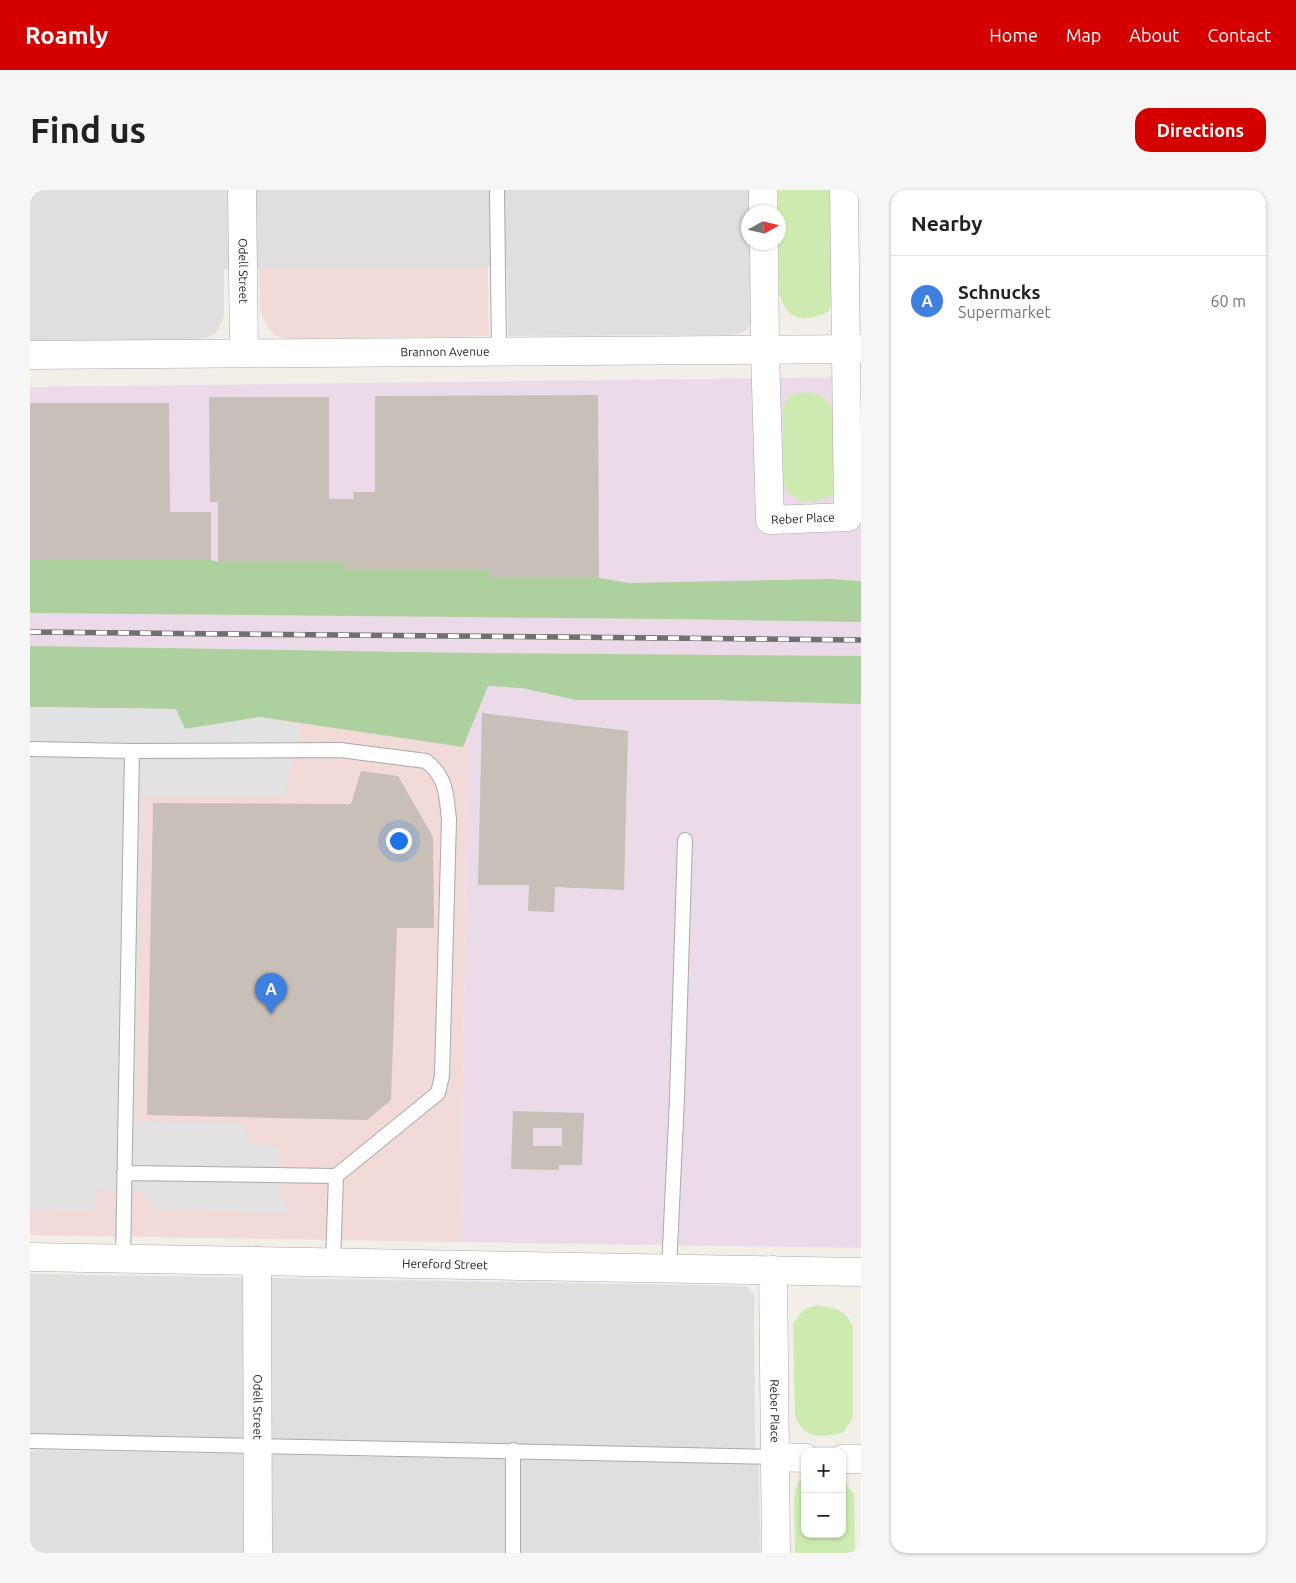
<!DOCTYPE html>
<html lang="en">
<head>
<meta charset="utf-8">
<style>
	body { margin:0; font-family:Ubuntu,sans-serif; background:#f6f6f6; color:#202124 }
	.controls { position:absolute; right:15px; bottom:15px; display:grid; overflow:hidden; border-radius:10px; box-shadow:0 1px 4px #0004 }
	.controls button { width:45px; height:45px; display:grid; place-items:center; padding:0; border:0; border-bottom:1px solid #e0e0e0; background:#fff; color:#202124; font:25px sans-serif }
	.compass { position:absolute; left:711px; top:15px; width:45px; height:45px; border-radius:50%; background:#fff; box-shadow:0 1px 4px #0004; rotate:82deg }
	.you { position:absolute; left:368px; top:650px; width:18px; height:18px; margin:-12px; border:4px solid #fff; border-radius:50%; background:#1a73e8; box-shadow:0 0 0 8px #1a73e833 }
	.badge { display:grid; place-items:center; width:32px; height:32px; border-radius:50%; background:#d40000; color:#fff; font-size:16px; font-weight:700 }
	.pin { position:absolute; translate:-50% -41px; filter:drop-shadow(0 1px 2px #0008) }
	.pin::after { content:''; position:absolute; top:26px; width:18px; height:15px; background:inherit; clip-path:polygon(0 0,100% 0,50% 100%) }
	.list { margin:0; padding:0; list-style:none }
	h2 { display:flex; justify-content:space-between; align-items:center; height:65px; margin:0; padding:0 20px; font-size:21px }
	h2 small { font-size:16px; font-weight:400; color:#757577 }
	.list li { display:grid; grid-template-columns:32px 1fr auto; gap:15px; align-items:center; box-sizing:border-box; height:90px; padding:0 20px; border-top:1px solid #e0e0e0 }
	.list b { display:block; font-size:19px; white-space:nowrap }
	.list p { margin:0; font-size:16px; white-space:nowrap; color:#757577 }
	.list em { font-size:16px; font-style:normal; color:#757577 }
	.map { position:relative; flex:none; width:831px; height:1363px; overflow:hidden; border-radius:15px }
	header { display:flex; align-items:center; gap:30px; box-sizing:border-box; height:70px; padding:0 25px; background:#d40000; color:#fff }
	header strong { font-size:24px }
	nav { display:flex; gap:28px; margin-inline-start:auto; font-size:18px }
	.intro { display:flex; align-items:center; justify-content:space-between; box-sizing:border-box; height:120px; padding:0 30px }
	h1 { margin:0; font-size:35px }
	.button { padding:12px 22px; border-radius:15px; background:#d40000; color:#fff; font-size:18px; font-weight:700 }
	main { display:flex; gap:30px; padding:0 30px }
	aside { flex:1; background:#fff; border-radius:15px; box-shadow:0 1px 4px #0004 }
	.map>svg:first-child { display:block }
	.residential { fill:#e0dfdf }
	.commercial { fill:#f2dad9 }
	.industrial { fill:#ebdbe8 }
	.grass { fill:#cdebb0 }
	.forest { fill:#add19e }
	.parking { fill:#e2e2e2 }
	.building { fill:#c7bfb8; fill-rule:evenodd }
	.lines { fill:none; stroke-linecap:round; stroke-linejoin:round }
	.lane-casing { stroke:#a9a9a9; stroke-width:16 }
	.street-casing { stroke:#a9a9a9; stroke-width:29 }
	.lane { stroke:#fff; stroke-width:14 }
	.street { stroke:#fff; stroke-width:28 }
	.rail-casing { stroke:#707070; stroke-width:5.5 }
	.rail { stroke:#fff; stroke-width:4; stroke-dasharray:11; stroke-linecap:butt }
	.labels { text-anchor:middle; stroke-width:5; stroke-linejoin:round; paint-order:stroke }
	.street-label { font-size:12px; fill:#222; stroke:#fff }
</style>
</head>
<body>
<header>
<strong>Roamly</strong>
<nav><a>Home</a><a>Map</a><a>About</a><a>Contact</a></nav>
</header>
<div class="intro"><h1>Find us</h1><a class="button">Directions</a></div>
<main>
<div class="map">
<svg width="831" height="1363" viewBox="0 0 831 1363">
	<rect width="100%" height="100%" fill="#f2efe9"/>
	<path class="residential" d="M 0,0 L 726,0 L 726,22 L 718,22 L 718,52 L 726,53 L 723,133 L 716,140 L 708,144 L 695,145 L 478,146 L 477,77 L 229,77 L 194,79 L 194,125 L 187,142 L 176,148 L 157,151 L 0,152 Z
		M 0,1084 L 716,1096 L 725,1105 L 724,1120 L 725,1260 L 0,1245 Z
		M 0,1260 L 729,1274 L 730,1363 L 0,1363 Z"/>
	<path class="commercial" d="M 229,77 L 458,77 L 459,146 L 265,149 L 252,148 L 244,145 L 236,135 L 230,120 Z
		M 0,484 L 438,495 L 431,1052 L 0,1045 Z"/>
	<path class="industrial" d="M 831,187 L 831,1058 L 431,1052 L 438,495 L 0,484 L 0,197 Z"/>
	<path class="grass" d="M 748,0 L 802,0 L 803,110 L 798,122 C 773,133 756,131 749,102 Z
		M 775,202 L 792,206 L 800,214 L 807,230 L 809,291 L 802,305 L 786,312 L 771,311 L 759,303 L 753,293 L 753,219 L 760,205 Z
		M 787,1115 C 807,1119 814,1118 823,1137 L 823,1227 L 814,1242 C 793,1248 773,1250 765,1225 L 763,1134 L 773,1120 Z
		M 775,1288 L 775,1344 L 812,1344 L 812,1290 L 824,1304 L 825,1363 L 765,1363 L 764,1307 L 768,1292 Z"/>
	<path class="forest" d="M 0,370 L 181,370 L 188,372 L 314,372 L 314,380 L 460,380 L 460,388 L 569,388 L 599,393 L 798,389 L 831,391 L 831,432 L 639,429 L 0,423 Z
		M 0,456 L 442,463 L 831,466 L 831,514 L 683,510 L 546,510 L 492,498 L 458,496 L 433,557 L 230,527 L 154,539 L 145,519 L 0,517 Z"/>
	<path class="parking" d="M 0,517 L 146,519 L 155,539 L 230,527 L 271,535 L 254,606 L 112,606 L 106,931 L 212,934 L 220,954 L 250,957 L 249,1003 L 260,1023 L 123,1018 L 114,1002 L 65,1000 L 64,1021 L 0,1019 Z"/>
	<path class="building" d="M 568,205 L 569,388 L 460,388 L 460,380 L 314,380 L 314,372 L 188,372 L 188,312 L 180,312 L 179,207 L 299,207 L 299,309 L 324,309 L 323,302 L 345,302 L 345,206 Z
		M 0,213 L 139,213 L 140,322 L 181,322 L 181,370 L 0,370 Z
		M 452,523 L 598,541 L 594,700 L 525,697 L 524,722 L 498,721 L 499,695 L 448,695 Z
		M 331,581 L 368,586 L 403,647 L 404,738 L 367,738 L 361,910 L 337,930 L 117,925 L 123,613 L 321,614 Z
		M 483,921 L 554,923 L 552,975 L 529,975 L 529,980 L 481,979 ZM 503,938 L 532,938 L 532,956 L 503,956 Z"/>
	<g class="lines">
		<defs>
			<path id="lane" d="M 467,0 L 469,162
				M 0,559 L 102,561 L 310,560 L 396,571 C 417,588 416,604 419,629 L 412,886 L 408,903 L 306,986 L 303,1072
				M 94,983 L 306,986
				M 93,1069 L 102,561
				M 639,1079 L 647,908 L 655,650
				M 0,1251 C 248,1257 496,1260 745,1267
				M 483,1260 L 483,1363"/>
			<g id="street">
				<path id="s1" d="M 212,0 L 214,163"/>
				<path d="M 733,0 L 733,22"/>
				<path id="s2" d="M 734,52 L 735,160 L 740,330 L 818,327 L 814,0"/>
				<path id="s3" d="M 0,165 L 831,159"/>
				<path id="s4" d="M 0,1067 L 831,1082"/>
				<path id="s5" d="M 227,1071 L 228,1363"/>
				<path id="s6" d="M 743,1080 L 746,1363"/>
				<path d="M 745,1267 L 775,1268"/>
				<path d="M 812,1269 L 831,1269"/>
			</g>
		</defs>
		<use href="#lane" class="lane-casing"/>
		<use href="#street" class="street-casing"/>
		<use href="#lane" class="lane"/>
		<use href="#street" class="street"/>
		<defs>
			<path id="rail" d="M 0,442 L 831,450"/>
		</defs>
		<use href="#rail" class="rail-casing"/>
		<use href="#rail" class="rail"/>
	</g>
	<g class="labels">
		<g class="street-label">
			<text dy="4" stroke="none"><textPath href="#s1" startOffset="81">Odell Street</textPath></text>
			<text dy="4" stroke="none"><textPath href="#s3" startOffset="415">Brannon Avenue</textPath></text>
			<text dy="4" stroke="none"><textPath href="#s2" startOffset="311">Reber Place</textPath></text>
			<text dy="4" stroke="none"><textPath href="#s4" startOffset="415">Hereford Street</textPath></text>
			<text dy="4" stroke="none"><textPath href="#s5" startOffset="146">Odell Street</textPath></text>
			<text dy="4" stroke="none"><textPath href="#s6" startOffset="141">Reber Place</textPath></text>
		</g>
	</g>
</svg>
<div class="controls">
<button>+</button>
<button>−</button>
</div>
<svg class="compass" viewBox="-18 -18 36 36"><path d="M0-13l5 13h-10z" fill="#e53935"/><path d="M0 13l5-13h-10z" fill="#757577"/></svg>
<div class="you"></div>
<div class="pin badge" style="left:241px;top:824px;background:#3f7fe0">A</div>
</div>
<aside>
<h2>Nearby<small></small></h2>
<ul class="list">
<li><span class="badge" style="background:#3f7fe0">A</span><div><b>Schnucks</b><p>Supermarket</p></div><em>60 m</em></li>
</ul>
</aside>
</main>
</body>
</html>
